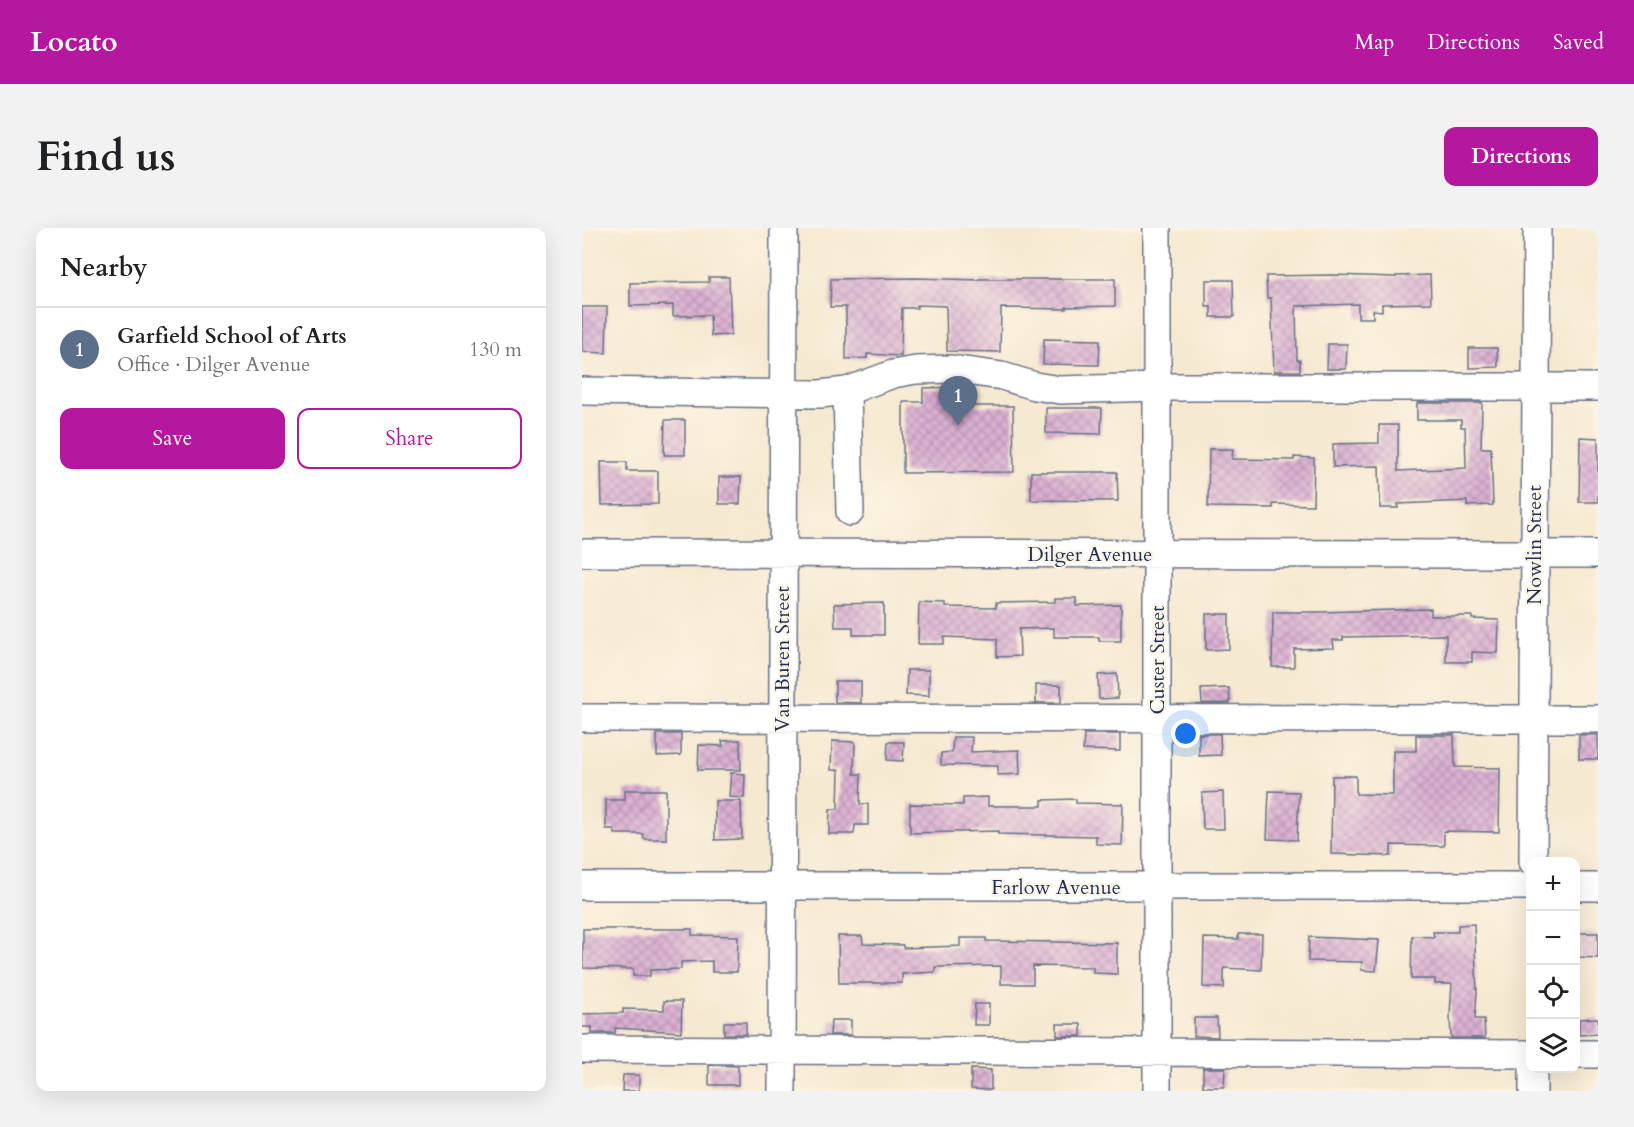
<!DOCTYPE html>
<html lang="en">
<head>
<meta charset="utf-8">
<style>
	body { margin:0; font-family:Cardo,serif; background:#f2f2f2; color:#202124 }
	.controls { position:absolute; right:18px; bottom:18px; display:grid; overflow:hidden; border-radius:12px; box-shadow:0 6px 24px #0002 }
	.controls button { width:54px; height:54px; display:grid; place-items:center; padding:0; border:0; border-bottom:2px solid #e0e0e0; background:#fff; color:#202124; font:30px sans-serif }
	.you { position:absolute; left:604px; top:506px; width:21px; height:21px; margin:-15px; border:4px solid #fff; border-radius:50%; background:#1a73e8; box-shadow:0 0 0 9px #1a73e833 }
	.badge { display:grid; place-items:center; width:39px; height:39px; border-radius:50%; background:#b5179e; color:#fff; font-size:20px; font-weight:700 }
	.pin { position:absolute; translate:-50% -50px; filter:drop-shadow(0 2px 3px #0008) }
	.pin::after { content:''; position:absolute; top:32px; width:21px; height:18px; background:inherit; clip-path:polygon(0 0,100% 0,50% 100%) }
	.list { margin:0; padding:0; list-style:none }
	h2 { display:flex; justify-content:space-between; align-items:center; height:78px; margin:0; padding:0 24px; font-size:26px }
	h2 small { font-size:20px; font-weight:400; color:#757577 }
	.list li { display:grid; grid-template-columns:39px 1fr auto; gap:18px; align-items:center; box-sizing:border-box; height:84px; padding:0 24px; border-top:2px solid #e0e0e0 }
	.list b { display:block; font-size:22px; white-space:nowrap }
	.list p { margin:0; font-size:20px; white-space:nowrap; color:#757577 }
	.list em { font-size:20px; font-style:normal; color:#757577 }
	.actions { display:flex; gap:12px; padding:18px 24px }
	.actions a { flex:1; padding:14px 0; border:2px solid #b5179e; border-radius:12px; text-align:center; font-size:21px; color:#b5179e }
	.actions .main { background:#b5179e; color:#fff }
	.icon { flex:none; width:33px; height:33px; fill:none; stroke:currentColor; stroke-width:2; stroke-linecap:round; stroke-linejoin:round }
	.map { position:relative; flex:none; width:1016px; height:863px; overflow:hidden; border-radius:12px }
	header { display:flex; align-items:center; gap:36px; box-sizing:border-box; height:84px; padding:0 30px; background:#b5179e; color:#fff }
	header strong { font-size:28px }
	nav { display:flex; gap:33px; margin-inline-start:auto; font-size:21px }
	.intro { display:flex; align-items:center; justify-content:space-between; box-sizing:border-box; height:144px; padding:0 36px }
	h1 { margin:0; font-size:42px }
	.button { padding:15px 27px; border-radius:12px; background:#b5179e; color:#fff; font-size:21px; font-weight:700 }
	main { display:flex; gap:36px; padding:0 36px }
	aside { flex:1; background:#fff; border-radius:12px; box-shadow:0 6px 24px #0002 }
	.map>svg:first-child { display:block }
	.building { fill:url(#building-cross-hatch) }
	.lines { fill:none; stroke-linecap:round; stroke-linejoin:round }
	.minor-casing { stroke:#687086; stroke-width:30 }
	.minor { stroke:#fff; stroke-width:27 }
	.labels { text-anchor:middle; stroke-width:4.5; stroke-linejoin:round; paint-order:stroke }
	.street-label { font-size:20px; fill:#1b2f5e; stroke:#fcf5e5 }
</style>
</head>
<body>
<header>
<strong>Locato</strong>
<nav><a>Map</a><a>Directions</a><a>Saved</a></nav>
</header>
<div class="intro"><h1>Find us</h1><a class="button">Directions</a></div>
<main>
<aside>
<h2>Nearby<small></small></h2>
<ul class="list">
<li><span class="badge" style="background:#5c6f8a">1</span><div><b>Garfield School of Arts</b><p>Office · Dilger Avenue</p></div><em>130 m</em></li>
</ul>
<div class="actions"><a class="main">Save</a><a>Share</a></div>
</aside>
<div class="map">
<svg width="1016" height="863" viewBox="0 0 1016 863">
	<defs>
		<pattern id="building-cross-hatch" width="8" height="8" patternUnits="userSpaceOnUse" patternTransform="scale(1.5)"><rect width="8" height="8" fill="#dbb1d3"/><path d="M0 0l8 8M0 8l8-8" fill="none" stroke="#b190ae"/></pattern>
	</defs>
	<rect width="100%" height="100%" fill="#fcf5e5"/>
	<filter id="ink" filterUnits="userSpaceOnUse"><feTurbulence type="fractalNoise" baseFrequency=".0167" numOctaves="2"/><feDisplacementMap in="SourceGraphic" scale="12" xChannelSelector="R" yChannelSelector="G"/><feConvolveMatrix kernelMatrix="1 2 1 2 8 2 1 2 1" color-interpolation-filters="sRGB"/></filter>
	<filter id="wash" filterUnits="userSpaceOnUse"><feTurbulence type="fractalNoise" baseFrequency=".008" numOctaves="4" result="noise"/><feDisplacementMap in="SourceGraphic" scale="24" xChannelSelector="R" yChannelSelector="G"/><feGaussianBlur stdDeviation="1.35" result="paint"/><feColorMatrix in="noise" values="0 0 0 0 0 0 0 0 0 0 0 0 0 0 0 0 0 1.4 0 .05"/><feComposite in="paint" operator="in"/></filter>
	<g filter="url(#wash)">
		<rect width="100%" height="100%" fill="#f6e9d1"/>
		<g id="blocks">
			<path class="building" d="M 750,47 L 814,49 L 814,48 L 848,47 L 849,75 L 800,76 L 800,83 L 791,82 L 791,90 L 776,90 L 776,76 L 714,78 L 715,132 L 718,132 L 718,143 L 692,143 L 689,70 L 685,70 L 684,48 Z
				M 127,49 L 147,49 L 149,107 L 129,108 L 128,87 L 91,88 L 91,77 L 48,78 L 48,55 L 127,54 Z
				M 334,50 L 397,52 L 397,51 L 533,51 L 533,78 L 484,79 L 484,81 L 419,80 L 418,124 L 365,123 L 364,78 L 335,77 L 335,80 L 320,80 L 319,128 L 285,126 L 285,130 L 264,131 L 264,79 L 248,79 L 249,51 Z
				M 624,52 L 651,52 L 652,89 L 629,89 L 629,79 L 624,79 Z
				M 0,79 L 25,79 L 24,125 L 0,124 Z
				M 462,111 L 518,112 L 517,137 L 461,136 Z
				M 746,116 L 765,116 L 764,141 L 745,141 Z
				M 887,120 L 915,120 L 916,139 L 887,140 Z
				M 382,159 L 382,178 L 431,178 L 432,244 L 321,245 L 321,174 L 341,174 L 341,160 Z
				M 835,175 L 900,175 L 899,220 L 909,220 L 911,277 L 885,278 L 885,273 L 816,276 L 816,280 L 798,280 L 797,238 L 751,239 L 751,216 L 797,215 L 797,197 L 816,197 L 816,243 L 884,240 L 883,199 L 879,199 L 879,192 L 835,192 Z
				M 464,180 L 520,180 L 519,206 L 464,205 Z
				M 83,192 L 103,192 L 103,227 L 82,227 Z
				M 998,209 L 1016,210 L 1016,274 L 997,274 Z
				M 627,221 L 651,221 L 650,231 L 712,232 L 712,229 L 732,230 L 731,277 L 691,276 L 691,280 L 626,279 Z
				M 19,234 L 45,234 L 45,243 L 76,243 L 76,276 L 20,277 Z
				M 449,244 L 535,244 L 536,273 L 449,272 Z
				M 137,249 L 159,249 L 158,276 L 137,276 Z
				M 473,370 L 495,370 L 495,378 L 539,377 L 539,413 L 517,413 L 517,409 L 472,409 L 472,400 L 437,401 L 438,428 L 415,429 L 415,411 L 362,409 L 362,416 L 336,416 L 337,374 L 363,375 L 363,379 L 414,380 L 414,375 L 473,374 Z
				M 302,375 L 302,407 L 271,407 L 271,399 L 253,399 L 252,376 Z
				M 849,381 L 849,388 L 890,388 L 890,391 L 917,392 L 916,425 L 890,424 L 890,434 L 864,434 L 864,407 L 761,409 L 761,412 L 751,412 L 752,420 L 712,421 L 712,439 L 690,439 L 691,384 L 736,384 Z
				M 624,386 L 647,386 L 647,421 L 624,422 Z
				M 325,442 L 347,442 L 347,468 L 324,467 Z
				M 535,446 L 536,470 L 517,471 L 516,447 Z
				M 253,453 L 279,453 L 279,475 L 253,474 Z
				M 454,457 L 479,457 L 479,475 L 454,475 Z
				M 647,460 L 648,475 L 620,475 L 619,461 Z
				M 75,506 L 99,506 L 99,527 L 75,528 Z
				M 502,506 L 538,506 L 538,523 L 501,522 Z
				M 617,506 L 638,506 L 639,527 L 617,528 Z
				M 834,507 L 872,507 L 873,539 L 918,540 L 917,604 L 862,603 L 862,618 L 809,617 L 809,628 L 749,626 L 750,548 L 774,548 L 774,566 L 811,567 L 811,523 L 834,523 Z
				M 997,507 L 1016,507 L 1016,531 L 997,531 Z
				M 371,509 L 390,509 L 389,524 L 437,522 L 438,546 L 416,547 L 416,538 L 359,537 L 359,525 L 370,524 Z
				M 158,512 L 159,542 L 116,542 L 117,517 L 141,518 L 140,513 Z
				M 250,513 L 273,514 L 272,546 L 279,546 L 278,576 L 286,576 L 286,597 L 273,597 L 272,606 L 247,606 L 248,581 L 256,581 L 257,542 L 249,542 Z
				M 306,514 L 322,514 L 321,533 L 305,532 Z
				M 149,545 L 163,546 L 162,570 L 147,569 Z
				M 43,562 L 84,562 L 84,611 L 62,611 L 61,606 L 33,606 L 32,601 L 24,601 L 24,572 L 43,572 Z
				M 687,563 L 717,564 L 715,612 L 685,611 Z
				M 641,564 L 642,601 L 621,601 L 620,565 Z
				M 406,569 L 406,578 L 460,578 L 460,572 L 494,571 L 494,575 L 541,576 L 540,617 L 514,616 L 514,608 L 416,606 L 416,603 L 328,605 L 328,576 L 381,577 L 381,570 Z
				M 133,573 L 159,573 L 160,611 L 133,612 Z
				M 892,696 L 895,765 L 893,791 L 902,791 L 903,810 L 869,810 L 868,786 L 870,756 L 853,756 L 853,751 L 829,751 L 830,708 L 852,709 L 851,704 L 876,704 L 876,697 Z
				M 1,701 L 110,701 L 110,707 L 156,708 L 155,744 L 130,744 L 130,733 L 99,734 L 99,741 L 68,742 L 68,748 L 51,748 L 51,741 L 1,740 Z
				M 997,705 L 1016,705 L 1016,730 L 997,729 Z
				M 656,706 L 680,706 L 679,742 L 642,740 L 642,760 L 621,759 L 622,710 L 656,711 Z
				M 256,708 L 280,708 L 281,716 L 321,717 L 321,720 L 378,718 L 378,710 L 404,710 L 404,713 L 535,715 L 535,746 L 511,745 L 511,739 L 451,738 L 451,756 L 419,756 L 419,738 L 353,739 L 353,744 L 320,746 L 320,755 L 257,755 Z
				M 727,709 L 797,712 L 794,743 L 779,742 L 780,734 L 726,733 Z
				M 82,773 L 100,773 L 99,804 L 33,800 L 33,805 L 10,805 L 10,799 L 0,799 L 0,786 L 41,785 L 41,781 L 82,782 Z
				M 393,776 L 407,776 L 407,797 L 392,797 Z
				M 612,790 L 635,790 L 636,809 L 612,808 Z
				M 1016,790 L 1016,806 L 997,807 L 997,791 Z
				M 249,792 L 269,792 L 269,807 L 248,807 Z
				M 142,794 L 164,794 L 164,806 L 142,806 Z
				M 475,796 L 499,796 L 499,808 L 475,808 Z
				M 127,837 L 156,838 L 156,857 L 127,857 Z
				M 621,840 L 643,840 L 642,859 L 621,859 Z
				M 389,841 L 409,842 L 409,862 L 389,861 Z
				M 41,847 L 57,847 L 57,863 L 40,863 Z"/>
		</g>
	</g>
	<g filter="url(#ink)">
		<use href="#blocks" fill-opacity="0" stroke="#687086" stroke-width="1.5"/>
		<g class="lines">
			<defs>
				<path id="minor" d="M 0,163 L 238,166 L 265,163 L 311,146 L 334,142 L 369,141 L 420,148 L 453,158 L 478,162 L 575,159 L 1016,159
					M 265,163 L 268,284
					M 0,325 L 1016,326
					M 0,490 L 1016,491
					M 951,634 L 955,0
					M 0,658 L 948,658
					M 993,659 L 1016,659
					M 0,821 L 948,826
					M 993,826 L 1016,826
					M 200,863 L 202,0
					M 575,863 L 575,0
					M 951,863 L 951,840"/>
			</defs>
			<use href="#minor" class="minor-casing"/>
			<use href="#minor" class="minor"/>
		</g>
	</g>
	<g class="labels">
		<g class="street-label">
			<text transform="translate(952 317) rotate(-90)" y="7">Nowlin Street</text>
			<text x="508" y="333">Dilger Avenue</text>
			<text transform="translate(200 431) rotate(-90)" y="7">Van Buren Street</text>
			<text transform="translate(575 432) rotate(-90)" y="7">Custer Street</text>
			<text x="474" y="666">Farlow Avenue</text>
		</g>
	</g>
</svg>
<div class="controls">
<button>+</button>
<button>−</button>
<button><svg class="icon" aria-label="locate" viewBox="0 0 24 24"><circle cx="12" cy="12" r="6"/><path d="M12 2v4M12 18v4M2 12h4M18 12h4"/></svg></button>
<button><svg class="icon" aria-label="layers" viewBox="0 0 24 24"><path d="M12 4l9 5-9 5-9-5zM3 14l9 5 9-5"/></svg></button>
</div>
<div class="you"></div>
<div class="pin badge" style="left:376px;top:198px;background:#5c6f8a">1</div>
</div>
</main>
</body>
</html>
